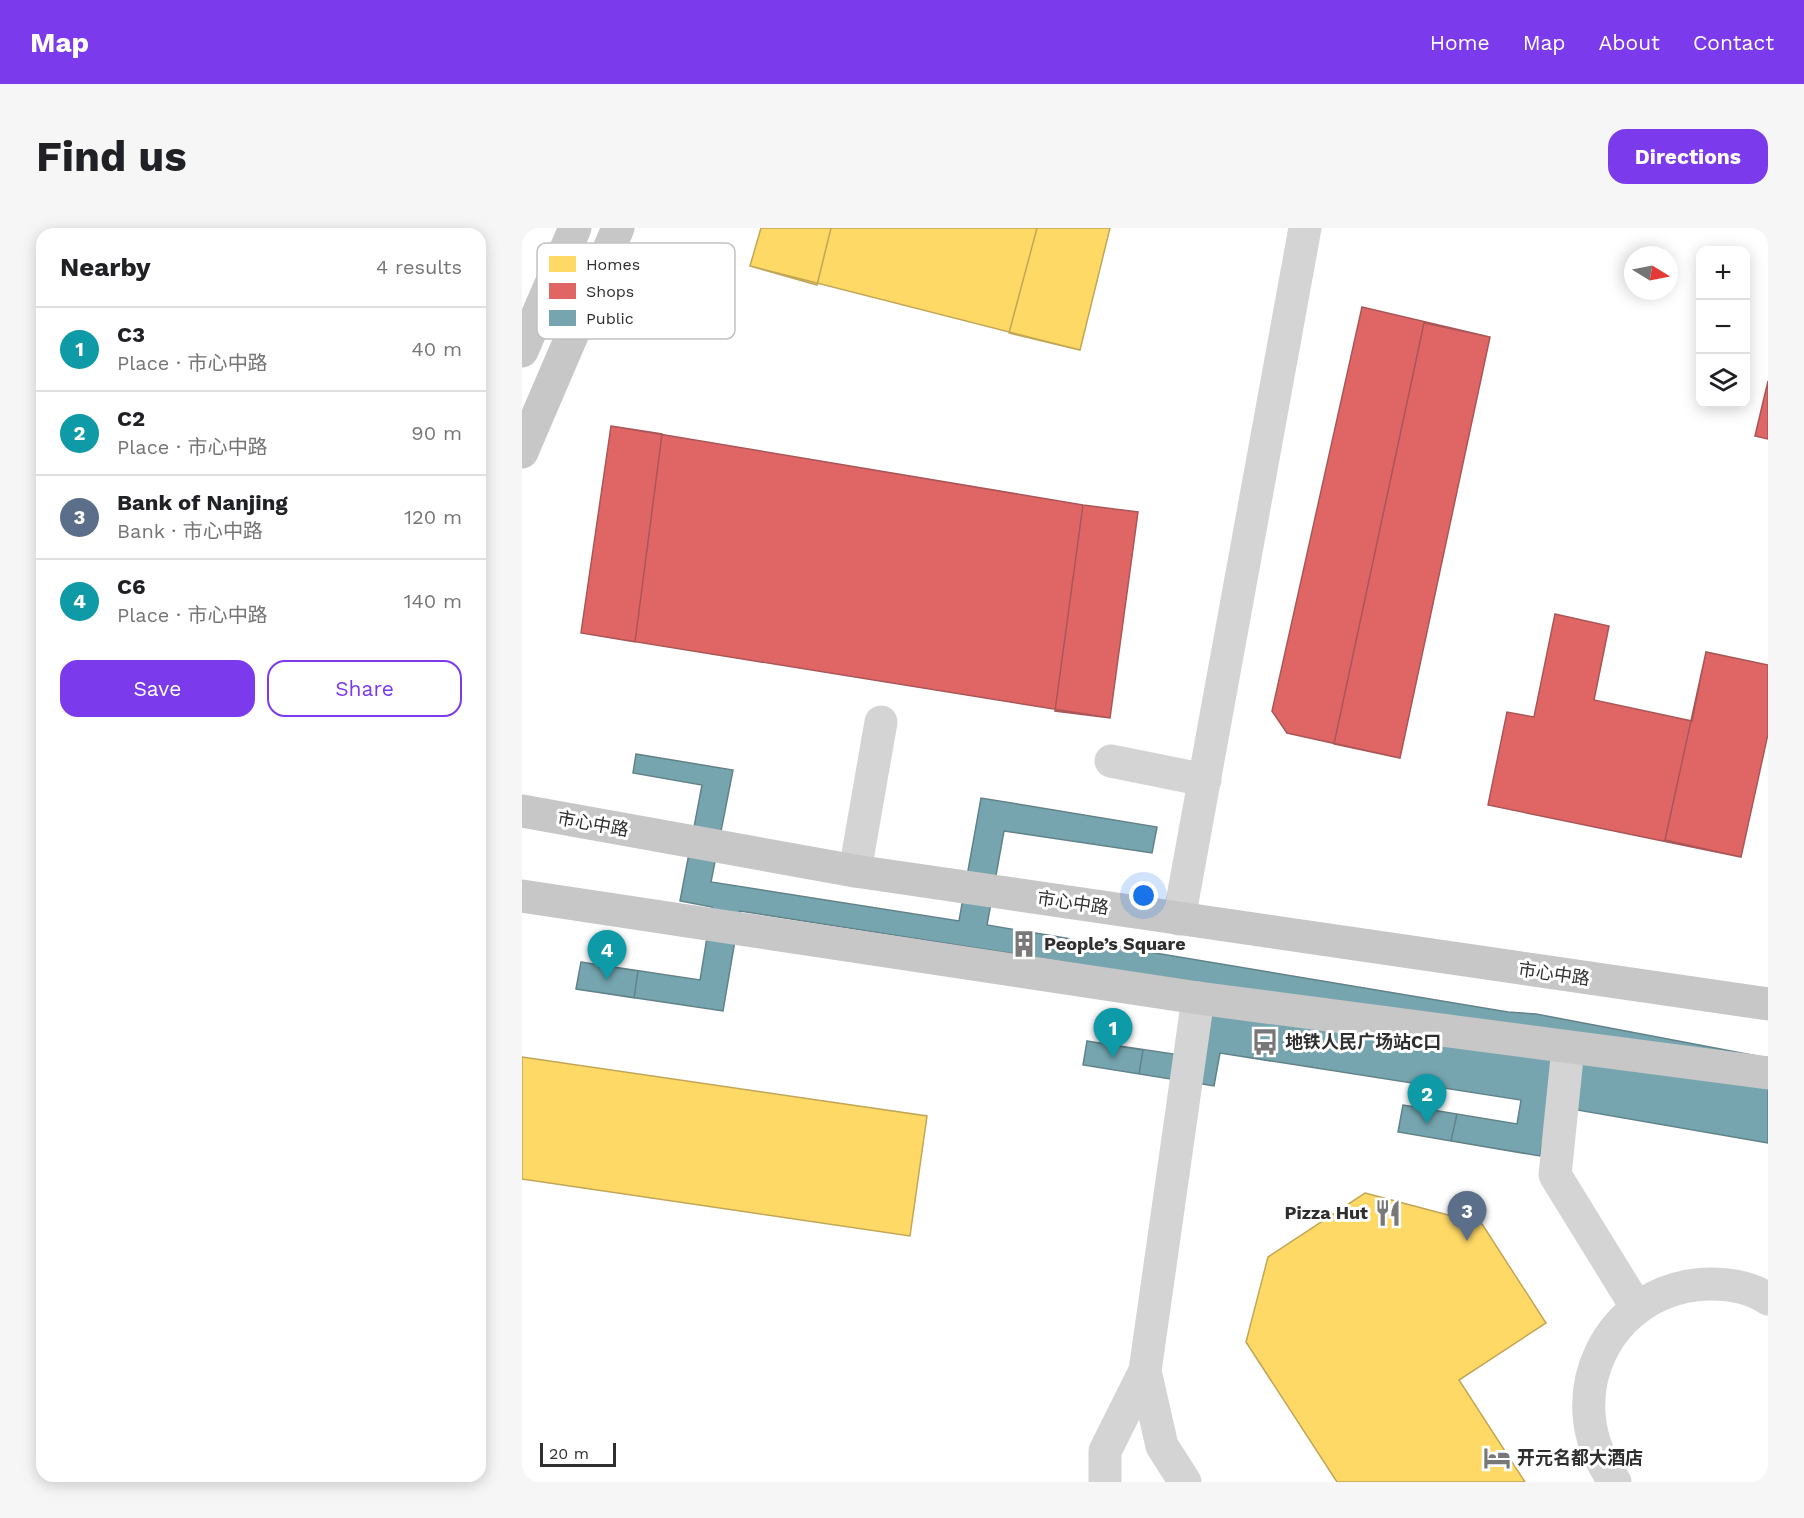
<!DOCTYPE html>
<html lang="en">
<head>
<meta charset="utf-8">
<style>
	body { margin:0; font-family:"Work Sans","Noto Sans SC",sans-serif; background:#f6f6f6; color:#202124 }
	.controls { position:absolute; right:18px; top:18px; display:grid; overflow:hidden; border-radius:12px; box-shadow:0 3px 15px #0003 }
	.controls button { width:54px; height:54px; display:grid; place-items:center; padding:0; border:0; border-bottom:2px solid #e0e0e0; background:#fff; color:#202124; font:30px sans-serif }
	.compass { position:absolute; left:1102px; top:18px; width:54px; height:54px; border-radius:50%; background:#fff; box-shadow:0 3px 15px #0003; rotate:100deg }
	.scale { position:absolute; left:18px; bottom:15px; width:76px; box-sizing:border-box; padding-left:6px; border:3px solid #2f2f2f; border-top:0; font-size:16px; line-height:21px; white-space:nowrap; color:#2f2f2f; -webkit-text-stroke:4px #fff; paint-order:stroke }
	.you { position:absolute; left:622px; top:668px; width:21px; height:21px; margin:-15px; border:4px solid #fff; border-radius:50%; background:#1a73e8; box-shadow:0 0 0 9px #1a73e833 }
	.badge { display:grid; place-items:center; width:39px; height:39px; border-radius:50%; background:#7c3aed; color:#fff; font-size:20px; font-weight:700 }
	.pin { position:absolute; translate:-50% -50px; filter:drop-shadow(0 2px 3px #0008) }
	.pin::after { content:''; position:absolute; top:32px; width:21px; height:18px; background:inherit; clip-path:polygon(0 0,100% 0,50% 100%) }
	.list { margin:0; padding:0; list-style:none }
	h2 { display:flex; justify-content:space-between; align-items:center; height:78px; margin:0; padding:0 24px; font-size:26px }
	h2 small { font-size:20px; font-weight:400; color:#757577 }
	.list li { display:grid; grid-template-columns:39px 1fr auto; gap:18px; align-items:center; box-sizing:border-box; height:84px; padding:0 24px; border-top:2px solid #e0e0e0 }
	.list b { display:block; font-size:22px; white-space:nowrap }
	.list p { margin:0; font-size:20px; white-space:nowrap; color:#757577 }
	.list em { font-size:20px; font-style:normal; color:#757577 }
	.actions { display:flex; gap:12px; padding:18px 24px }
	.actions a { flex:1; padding:14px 0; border:2px solid #7c3aed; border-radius:18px; text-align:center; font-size:21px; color:#7c3aed }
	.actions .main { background:#7c3aed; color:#fff }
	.icon { flex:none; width:33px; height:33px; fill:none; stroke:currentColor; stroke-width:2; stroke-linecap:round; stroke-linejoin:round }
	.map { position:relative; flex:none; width:1246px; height:1254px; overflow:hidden; border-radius:18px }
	header { display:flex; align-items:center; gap:36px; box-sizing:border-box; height:84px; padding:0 30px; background:#7c3aed; color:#fff }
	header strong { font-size:28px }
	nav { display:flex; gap:33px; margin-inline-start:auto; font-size:21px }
	.intro { display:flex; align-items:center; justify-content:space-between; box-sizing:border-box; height:144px; padding:0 36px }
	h1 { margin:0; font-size:42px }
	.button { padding:15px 27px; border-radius:18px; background:#7c3aed; color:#fff; font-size:21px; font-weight:700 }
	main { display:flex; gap:36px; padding:0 36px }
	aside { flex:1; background:#fff; border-radius:18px; box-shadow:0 3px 15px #0003 }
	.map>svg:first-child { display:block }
	.homes { fill:#ffd966; stroke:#c1a656; stroke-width:1.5 }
	.shops { fill:#e06666; stroke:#ab5656; stroke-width:1.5 }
	.public { fill:#76a5af; stroke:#618289; stroke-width:1.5 }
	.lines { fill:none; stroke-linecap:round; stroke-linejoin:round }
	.minor { stroke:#d4d4d4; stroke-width:33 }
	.major { stroke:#c7c7c7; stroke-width:33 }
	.labels { text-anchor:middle; stroke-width:6; stroke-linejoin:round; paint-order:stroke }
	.street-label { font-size:18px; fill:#2f2f2f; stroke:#fff }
	.poi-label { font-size:18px; font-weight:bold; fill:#2f2f2f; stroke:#fff; text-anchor:start }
	.key { fill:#fff; stroke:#c1c1c1; stroke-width:1.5 }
	.key-label { font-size:16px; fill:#2f2f2f }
</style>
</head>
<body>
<header>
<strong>Map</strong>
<nav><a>Home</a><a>Map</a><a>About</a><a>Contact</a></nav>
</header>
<div class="intro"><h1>Find us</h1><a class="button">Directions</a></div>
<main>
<aside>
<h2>Nearby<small>4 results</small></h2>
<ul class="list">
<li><span class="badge" style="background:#0f9aa8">1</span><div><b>C3</b><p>Place · 市心中路</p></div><em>40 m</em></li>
<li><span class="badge" style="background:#0f9aa8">2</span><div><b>C2</b><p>Place · 市心中路</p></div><em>90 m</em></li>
<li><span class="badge" style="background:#5c6f8a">3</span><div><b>Bank of Nanjing</b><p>Bank · 市心中路</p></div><em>120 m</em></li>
<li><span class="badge" style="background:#0f9aa8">4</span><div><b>C6</b><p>Place · 市心中路</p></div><em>140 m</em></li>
</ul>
<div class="actions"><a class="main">Save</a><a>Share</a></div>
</aside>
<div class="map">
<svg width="1246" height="1254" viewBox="0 0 1246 1254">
	<rect width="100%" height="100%" fill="#fff"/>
	<path class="homes" d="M 239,0 L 588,0 L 558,122 L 228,38 Z
		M 239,0 L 309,0 L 295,57 L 228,38 Z
		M 515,0 L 588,0 L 558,122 L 487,105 Z
		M 0,829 L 405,888 L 388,1008 L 0,951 Z
		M 843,965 L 960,996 L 1024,1095 L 937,1152 L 1003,1254 L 815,1254 L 724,1114 L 746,1029 Z"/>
	<path class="shops" d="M 840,79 L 968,109 L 878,530 L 765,505 L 750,483 Z
		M 902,95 L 968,109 L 878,530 L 812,516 Z
		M 1246,153 L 1246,211 L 1233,208 Z
		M 89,198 L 140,206 L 113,414 L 59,405 Z
		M 89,198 L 561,277 L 616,284 L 588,490 L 59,405 Z
		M 561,277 L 616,284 L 588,490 L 533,483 Z
		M 1033,386 L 1087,398 L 1072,472 L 1170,493 L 1184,424 L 1246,437 L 1246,506 L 1219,629 L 966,577 L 985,484 L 1012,489 Z
		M 1184,424 L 1246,437 L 1246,506 L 1219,629 L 1143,612 Z"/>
	<path class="public" d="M 114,526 L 211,542 L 189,654 L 437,693 L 459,570 L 635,599 L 630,625 L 482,603 L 465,697 L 986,784 L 1014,786 L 1246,830 L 1246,915 L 1027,877 L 1018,928 L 876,904 L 881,877 L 995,896 L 999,872 L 698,825 L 692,858 L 561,837 L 565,813 L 671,829 L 684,756 L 218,683 L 201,783 L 54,761 L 59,734 L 178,752 L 190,679 L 158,673 L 180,557 L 111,545 Z
		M 59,734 L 116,743 L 112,770 L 54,761 Z
		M 565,813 L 621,822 L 617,846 L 561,837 Z
		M 881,877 L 935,886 L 929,913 L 876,904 Z"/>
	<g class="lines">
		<path class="minor" d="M 589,533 L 683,552
			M 333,643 L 359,494
			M 657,691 L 783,0
			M 1046,820 L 1033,947 L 1115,1080
			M 623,1143 L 640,1218 L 663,1254
			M 583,1254 L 583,1223 L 623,1143 L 676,770
			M 1093,1254 C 1031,1172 1085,1057 1189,1056 C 1208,1056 1230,1060 1246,1071"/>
		<path class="major" d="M 0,123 L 53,0
			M 0,224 L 96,0
			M 0,583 L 333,643 L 1246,776
			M 0,668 L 676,770 L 1246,845"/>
	</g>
	<defs>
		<symbol id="building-bare" viewBox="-9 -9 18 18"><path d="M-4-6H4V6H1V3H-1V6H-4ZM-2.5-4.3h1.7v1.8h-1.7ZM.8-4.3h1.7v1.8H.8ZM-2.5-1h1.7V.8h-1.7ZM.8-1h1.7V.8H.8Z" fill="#787878" stroke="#fff" stroke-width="2.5" paint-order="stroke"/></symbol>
		<symbol id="bus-bare" viewBox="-9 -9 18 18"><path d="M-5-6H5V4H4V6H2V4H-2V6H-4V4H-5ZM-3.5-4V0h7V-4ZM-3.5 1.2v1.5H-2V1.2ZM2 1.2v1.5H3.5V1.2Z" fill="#787878" stroke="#fff" stroke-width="2.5" paint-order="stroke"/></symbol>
		<symbol id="restaurant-bare" viewBox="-9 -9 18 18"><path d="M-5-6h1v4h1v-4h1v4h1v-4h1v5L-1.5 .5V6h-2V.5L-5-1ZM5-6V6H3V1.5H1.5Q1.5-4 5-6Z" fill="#787878" stroke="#fff" stroke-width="2.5" paint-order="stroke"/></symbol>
		<symbol id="hotel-bare" viewBox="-9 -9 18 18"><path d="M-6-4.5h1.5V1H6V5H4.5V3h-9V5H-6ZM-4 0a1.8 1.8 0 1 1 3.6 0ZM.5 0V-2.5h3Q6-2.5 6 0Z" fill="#787878" stroke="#fff" stroke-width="2.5" paint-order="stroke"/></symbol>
	</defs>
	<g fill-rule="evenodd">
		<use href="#building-bare" x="483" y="697" width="38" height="38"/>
		<use href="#bus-bare" x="724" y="795" width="38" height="38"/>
		<use href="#restaurant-bare" x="847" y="966" width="38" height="38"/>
		<use href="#hotel-bare" x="956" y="1211" width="38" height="38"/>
	</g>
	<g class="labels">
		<g class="street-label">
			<text transform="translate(71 596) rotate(10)" y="6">市心中路</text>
			<text transform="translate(551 675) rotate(8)" y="6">市心中路</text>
			<text transform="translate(1032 746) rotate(8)" y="6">市心中路</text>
		</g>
		<g class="poi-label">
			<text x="522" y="722">People’s Square</text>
			<text x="763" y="820">地铁人民广场站C口</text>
			<text x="846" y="991" text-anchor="end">Pizza Hut</text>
			<text x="995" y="1236">开元名都大酒店</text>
		</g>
	</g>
	<rect x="15" y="15" width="198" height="96" rx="9" class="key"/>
	<rect x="27" y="28" width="27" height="16" fill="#ffd966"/>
	<rect x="27" y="55" width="27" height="16" fill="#e06666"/>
	<rect x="27" y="82" width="27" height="16" fill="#76a5af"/>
	<g class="key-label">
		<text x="64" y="42">Homes</text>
		<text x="64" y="69">Shops</text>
		<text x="64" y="96">Public</text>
	</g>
</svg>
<div class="controls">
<button>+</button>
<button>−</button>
<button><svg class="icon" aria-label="layers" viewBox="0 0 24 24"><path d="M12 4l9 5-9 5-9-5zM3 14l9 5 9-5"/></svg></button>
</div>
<svg class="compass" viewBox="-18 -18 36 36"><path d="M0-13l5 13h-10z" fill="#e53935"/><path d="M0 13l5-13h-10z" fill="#757577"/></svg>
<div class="scale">20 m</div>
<div class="you"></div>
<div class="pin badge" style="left:591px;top:830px;background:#0f9aa8">1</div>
<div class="pin badge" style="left:905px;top:896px;background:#0f9aa8">2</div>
<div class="pin badge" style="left:945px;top:1013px;background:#5c6f8a">3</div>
<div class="pin badge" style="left:85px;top:752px;background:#0f9aa8">4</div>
</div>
</main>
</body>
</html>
